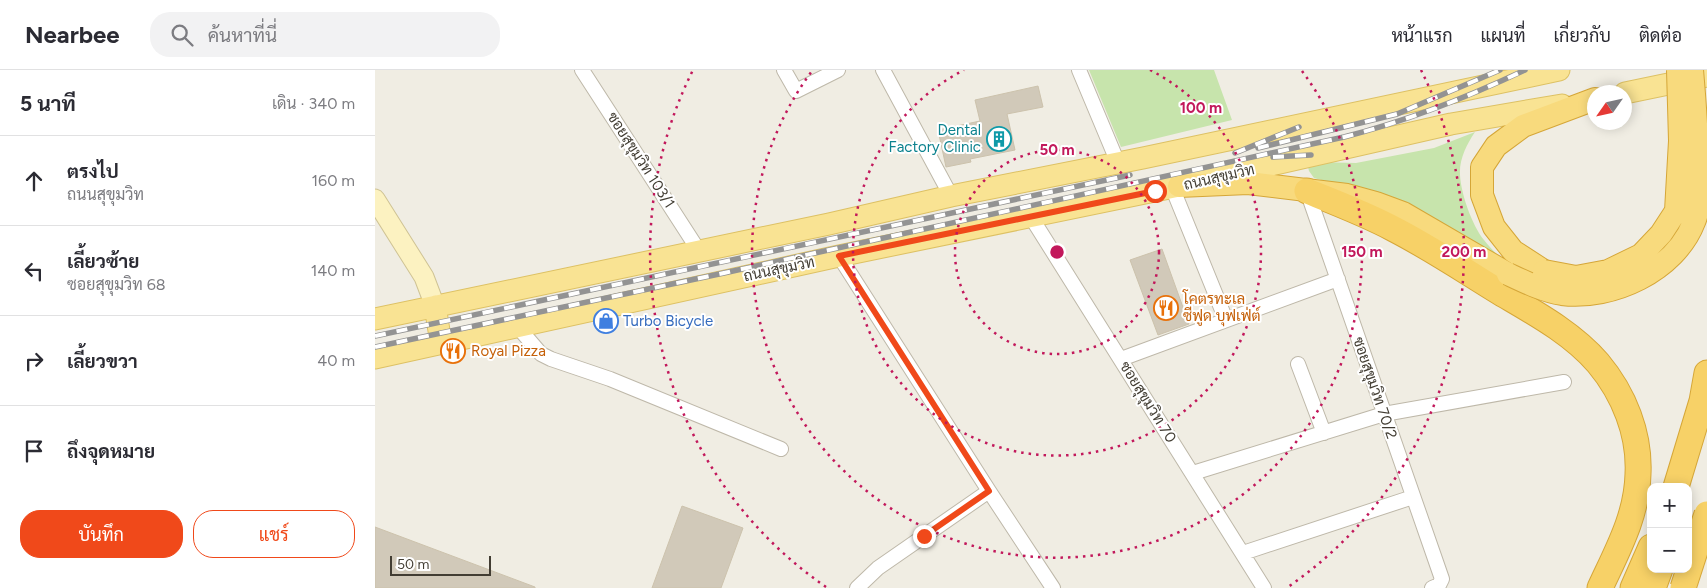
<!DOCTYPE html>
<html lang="th">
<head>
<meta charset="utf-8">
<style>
	body { margin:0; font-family:Figtree,Sarabun,sans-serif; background:#f2f2f3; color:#2b2b33 }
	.controls { position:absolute; right:15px; bottom:15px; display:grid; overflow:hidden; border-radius:10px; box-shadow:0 2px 12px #0003 }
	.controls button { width:45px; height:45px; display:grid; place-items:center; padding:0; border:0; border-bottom:1px solid #e1e1e2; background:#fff; color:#2b2b33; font:25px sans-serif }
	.compass { position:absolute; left:1212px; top:15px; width:45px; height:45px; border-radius:50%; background:#fff; box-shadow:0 2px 12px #0003; rotate:236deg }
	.scale { position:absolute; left:15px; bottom:12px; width:101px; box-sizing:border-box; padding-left:5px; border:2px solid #423d33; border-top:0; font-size:14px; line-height:18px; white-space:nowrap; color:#423d33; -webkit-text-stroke:4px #fff; paint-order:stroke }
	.stop { position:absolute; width:15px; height:15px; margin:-11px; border:4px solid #f0491a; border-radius:50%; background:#fff }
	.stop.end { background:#f0491a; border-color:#fff; box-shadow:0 1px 5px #0008 }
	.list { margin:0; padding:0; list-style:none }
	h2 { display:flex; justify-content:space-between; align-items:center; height:65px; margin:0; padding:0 20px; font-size:21px }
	h2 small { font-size:16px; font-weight:400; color:#7c7c81 }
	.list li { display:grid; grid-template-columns:32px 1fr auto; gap:15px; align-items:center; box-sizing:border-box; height:90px; padding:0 20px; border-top:1px solid #e1e1e2 }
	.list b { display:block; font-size:19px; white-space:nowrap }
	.list p { margin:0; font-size:16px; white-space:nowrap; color:#7c7c81 }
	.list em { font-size:16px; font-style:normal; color:#7c7c81 }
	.actions { display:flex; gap:10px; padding:15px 20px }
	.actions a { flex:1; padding:11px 0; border:1px solid #f0491a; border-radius:20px; text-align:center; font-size:18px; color:#f0491a }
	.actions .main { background:#f0491a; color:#fff }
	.icon { flex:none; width:28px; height:28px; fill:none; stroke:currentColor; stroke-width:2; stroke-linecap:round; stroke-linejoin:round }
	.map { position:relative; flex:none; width:1332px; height:518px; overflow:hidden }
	header { display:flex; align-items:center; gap:30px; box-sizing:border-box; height:70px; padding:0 25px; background:#fff; border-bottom:1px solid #e1e1e2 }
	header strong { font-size:24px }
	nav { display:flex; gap:28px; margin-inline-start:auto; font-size:18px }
	.search { width:350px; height:45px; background:#f2f2f3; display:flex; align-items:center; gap:12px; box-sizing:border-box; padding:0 18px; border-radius:20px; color:#7c7c81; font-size:19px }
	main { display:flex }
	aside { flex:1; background:#fff }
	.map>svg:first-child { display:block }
	.green { fill:#c7e4ac }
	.building { fill:#d1c9b9; stroke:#ccc2ac }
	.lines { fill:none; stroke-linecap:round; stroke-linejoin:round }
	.minor-casing { stroke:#beb8a9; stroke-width:16 }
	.secondary-casing { stroke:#cfc394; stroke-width:21 }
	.primary-casing { stroke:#ddc164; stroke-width:23 }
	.trunk-casing { stroke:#d5a638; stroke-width:24 }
	.motorway-casing { stroke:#d5a638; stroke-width:27 }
	.minor { stroke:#fff; stroke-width:14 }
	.secondary { stroke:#fcf2c1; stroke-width:19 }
	.primary { stroke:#f9e393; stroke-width:21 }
	.trunk { stroke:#f8da7d; stroke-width:22 }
	.motorway { stroke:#f7d167; stroke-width:25 }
	.rail-casing { stroke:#939393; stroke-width:5.5 }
	.rail { stroke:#fff; stroke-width:4; stroke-dasharray:11; stroke-linecap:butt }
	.trunk-bridge-casing { stroke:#d5a638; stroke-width:24; stroke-linecap:butt }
	.motorway-bridge-casing { stroke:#d5a638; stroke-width:27; stroke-linecap:butt }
	.trunk-bridge { stroke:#f8da7d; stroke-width:22 }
	.motorway-bridge { stroke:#f7d167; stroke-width:25 }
	.route { stroke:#f0491a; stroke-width:6 }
	.ring { fill:none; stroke:#c2185b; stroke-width:2.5; stroke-dasharray:2.5 5 }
	.labels { text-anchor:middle; stroke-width:4; stroke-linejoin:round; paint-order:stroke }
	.culture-label { font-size:15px; fill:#0d838f; stroke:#fff; text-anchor:end }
	.street-label { font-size:15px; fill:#423d33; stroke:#fff }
	.food-label { font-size:15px; fill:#c56008; stroke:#fff; text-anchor:start }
	.shop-label { font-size:15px; fill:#366cbe; stroke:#fff; text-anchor:start }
	.centre { fill:#c2185b; stroke:#fff; stroke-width:2.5 }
	.ring-label { font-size:15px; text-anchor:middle; font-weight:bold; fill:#c2185b; stroke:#fff; stroke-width:4; stroke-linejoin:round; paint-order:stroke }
</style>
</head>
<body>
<header>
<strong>Nearbee</strong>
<div class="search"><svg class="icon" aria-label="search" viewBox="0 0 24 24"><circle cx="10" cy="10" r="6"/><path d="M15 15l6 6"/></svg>ค้นหาที่นี่</div>
<nav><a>หน้าแรก</a><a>แผนที่</a><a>เกี่ยวกับ</a><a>ติดต่อ</a></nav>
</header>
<main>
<aside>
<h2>5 นาที<small>เดิน · 340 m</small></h2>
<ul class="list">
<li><svg class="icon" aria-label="ahead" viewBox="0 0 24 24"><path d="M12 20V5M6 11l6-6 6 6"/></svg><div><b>ตรงไป</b><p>ถนนสุขุมวิท</p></div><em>160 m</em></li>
<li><svg class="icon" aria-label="left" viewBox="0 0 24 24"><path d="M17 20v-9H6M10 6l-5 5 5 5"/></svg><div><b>เลี้ยวซ้าย</b><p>ซอยสุขุมวิท 68</p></div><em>140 m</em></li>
<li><svg class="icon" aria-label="right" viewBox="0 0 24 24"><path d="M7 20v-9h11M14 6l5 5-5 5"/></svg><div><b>เลี้ยวขวา</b></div><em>40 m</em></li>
<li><svg class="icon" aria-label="arrive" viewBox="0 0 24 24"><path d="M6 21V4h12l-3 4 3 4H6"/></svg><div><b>ถึงจุดหมาย</b></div></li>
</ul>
<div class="actions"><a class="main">บันทึก</a><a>แชร์</a></div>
</aside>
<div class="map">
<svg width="1332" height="518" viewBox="0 0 1332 518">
	<rect width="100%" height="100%" fill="#f0ede3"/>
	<path class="green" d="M 714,0 L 839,0 L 857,50 L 746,77 Z
		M 1100,62 C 1092,74 1084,89 1085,105 C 1086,124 1097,155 1109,170 C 1114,177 1121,183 1127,190 L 1005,126 L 939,108 L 934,101 L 933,97 L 940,92 L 981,93 L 1059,78 Z"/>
	<path class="building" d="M 663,16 L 668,37 L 632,44 L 640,80 L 595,89 L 596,92 L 571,97 L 563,60 L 605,51 L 600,30 Z
		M 787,179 L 814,254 L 783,265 L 755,190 Z
		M 307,436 L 368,458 L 346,518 L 277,518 Z
		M 0,457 L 160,517 L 160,518 L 0,518 Z"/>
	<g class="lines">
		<defs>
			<path id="minor" d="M 207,0 L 324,181
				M 409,0 L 421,21 L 463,0
				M 508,0 L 576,126
				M 704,0 L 743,93
				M 797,117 L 851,250
				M 932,121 L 1067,509 L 1064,515 L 1057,518
				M 656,147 L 889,518
				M 464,186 L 614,421 L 678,518
				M 142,256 L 166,284 L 176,289 L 235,309 L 406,379
				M 746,289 L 963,209
				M 923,294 L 949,363
				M 818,403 L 1009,344 L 1189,312
				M 868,483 L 1038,427
				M 482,518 L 503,498 L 614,421"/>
			<path id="secondary" d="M 0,129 L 49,207 L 60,236"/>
			<path id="primary" d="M 1250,23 L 1332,6
				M 60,236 L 66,273
				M 0,249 L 454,154 L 576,126 L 768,88 L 1184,0
				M 0,288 L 464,186 L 804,116 L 1076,54 L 1187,35"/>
			<path id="trunk" d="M 804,116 L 873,113 L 972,125 L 1001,133 L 1028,143 L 1133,204
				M 1169,201 L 1138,181 L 1119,157 L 1107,125 L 1107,97 L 1121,76 L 1148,56 L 1220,29"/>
			<path id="motorway" d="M 932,121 C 962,133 991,144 1019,159 C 1056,178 1090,201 1126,223 C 1160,243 1197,263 1223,293 C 1249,324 1265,364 1263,404 C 1262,446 1242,481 1225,518
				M 1301,417 L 1327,331 L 1332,303
				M 1258,518 L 1276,477
				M 1278,518 L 1285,499"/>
		</defs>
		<use href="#minor" class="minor-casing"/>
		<use href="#secondary" class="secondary-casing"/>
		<use href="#primary" class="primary-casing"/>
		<use href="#trunk" class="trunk-casing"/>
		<use href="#motorway" class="motorway-casing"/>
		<use href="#minor" class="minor"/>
		<use href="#secondary" class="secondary"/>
		<use href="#primary" class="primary"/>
		<use href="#trunk" class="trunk"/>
		<use href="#motorway" class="motorway"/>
		<defs>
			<path id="rail" d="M 883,78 L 1022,44 L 1125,0
				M 860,83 L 924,57
				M 898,87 L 936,85
				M 0,266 L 755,105
				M 0,277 L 349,203 L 969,67 C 1032,51 1091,28 1150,0"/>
		</defs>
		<use href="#rail" class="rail-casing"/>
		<use href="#rail" class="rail"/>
		<defs>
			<path id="trunk-bridge" d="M 1169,201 L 1201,207 L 1233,201 L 1266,185 L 1286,164 L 1301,141 L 1305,71 L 1303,0
				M 1133,204 C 1150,212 1168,221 1187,224 C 1237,230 1300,201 1319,152 C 1326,136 1323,116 1323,99 C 1322,66 1320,33 1317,0"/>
			<path id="motorway-bridge" d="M 1308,518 L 1332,444"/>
		</defs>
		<use href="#trunk-bridge" class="trunk-bridge-casing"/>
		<use href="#motorway-bridge" class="motorway-bridge-casing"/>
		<use href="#trunk-bridge" class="trunk-bridge"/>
		<use href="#motorway-bridge" class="motorway-bridge"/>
	</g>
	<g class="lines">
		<path class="route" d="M 549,466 L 614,421 L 464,186 L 780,121"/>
	</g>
	<g class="ring">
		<circle cx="682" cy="182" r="102"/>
		<path d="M775 0A204 204 0 1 1 589 0"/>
		<path d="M927 1A305 305 0 1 1 437 1"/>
		<path d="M451 517A407 407 0 0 1 318 0M1046 0A407 407 0 0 1 913 517"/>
	</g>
	<defs>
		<symbol id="building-ring" viewBox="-11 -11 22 22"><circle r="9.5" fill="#fff" stroke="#0f9aa8" stroke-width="1.5"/><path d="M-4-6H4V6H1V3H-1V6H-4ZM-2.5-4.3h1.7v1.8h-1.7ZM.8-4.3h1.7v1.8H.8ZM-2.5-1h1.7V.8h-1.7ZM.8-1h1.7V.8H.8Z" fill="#0f9aa8"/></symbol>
		<symbol id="restaurant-ring" viewBox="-11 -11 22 22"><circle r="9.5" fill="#fff" stroke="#e8710a" stroke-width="1.5"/><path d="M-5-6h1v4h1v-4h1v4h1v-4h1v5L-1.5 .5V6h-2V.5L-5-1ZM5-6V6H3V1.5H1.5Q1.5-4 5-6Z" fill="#e8710a"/></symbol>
		<symbol id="shop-ring" viewBox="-11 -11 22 22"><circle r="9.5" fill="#fff" stroke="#3f7fe0" stroke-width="1.5"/><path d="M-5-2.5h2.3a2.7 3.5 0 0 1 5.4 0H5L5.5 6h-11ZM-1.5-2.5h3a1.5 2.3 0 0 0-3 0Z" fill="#3f7fe0"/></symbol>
	</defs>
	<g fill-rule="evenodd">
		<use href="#building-ring" x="610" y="55" width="28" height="28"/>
		<use href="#restaurant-ring" x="777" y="224" width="28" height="28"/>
		<use href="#shop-ring" x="217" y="237" width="28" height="28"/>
		<use href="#restaurant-ring" x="64" y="267" width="28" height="28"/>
	</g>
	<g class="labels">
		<g class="culture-label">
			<text x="606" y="65">Dental<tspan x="606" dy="17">Factory Clinic</tspan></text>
		</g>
		<g class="street-label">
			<text transform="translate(266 90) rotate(57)" y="5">ซอยสุขุมวิท 103/1</text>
			<text transform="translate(844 107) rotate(-13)" y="5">ถนนสุขุมวิท</text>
			<text transform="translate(404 199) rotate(-12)" y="5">ถนนสุขุมวิท</text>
			<text transform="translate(1000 318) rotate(71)" y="5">ซอยสุขุมวิท 70/2</text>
			<text transform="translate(773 332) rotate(58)" y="5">ซอยสุขุมวิท 70</text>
		</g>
		<g class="food-label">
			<text x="808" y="234">โคตรทะเล<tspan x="808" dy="17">ซีฟูด บุฟเฟ่ต์</tspan></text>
			<text x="96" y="286">Royal Pizza</text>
		</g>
		<g class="shop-label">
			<text x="248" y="256">Turbo Bicycle</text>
		</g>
	</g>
	<circle cx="682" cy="182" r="8" class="centre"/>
	<g class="ring-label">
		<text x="826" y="43">100 m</text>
		<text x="682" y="85">50 m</text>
		<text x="987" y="187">150 m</text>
		<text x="1089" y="187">200 m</text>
	</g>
</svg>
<div class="controls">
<button>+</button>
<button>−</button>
</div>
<svg class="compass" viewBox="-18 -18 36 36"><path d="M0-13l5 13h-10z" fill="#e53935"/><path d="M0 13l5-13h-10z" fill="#7c7c81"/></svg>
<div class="scale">50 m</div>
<div class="stop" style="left:780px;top:121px"></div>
<div class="stop end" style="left:549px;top:466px"></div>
</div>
</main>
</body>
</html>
